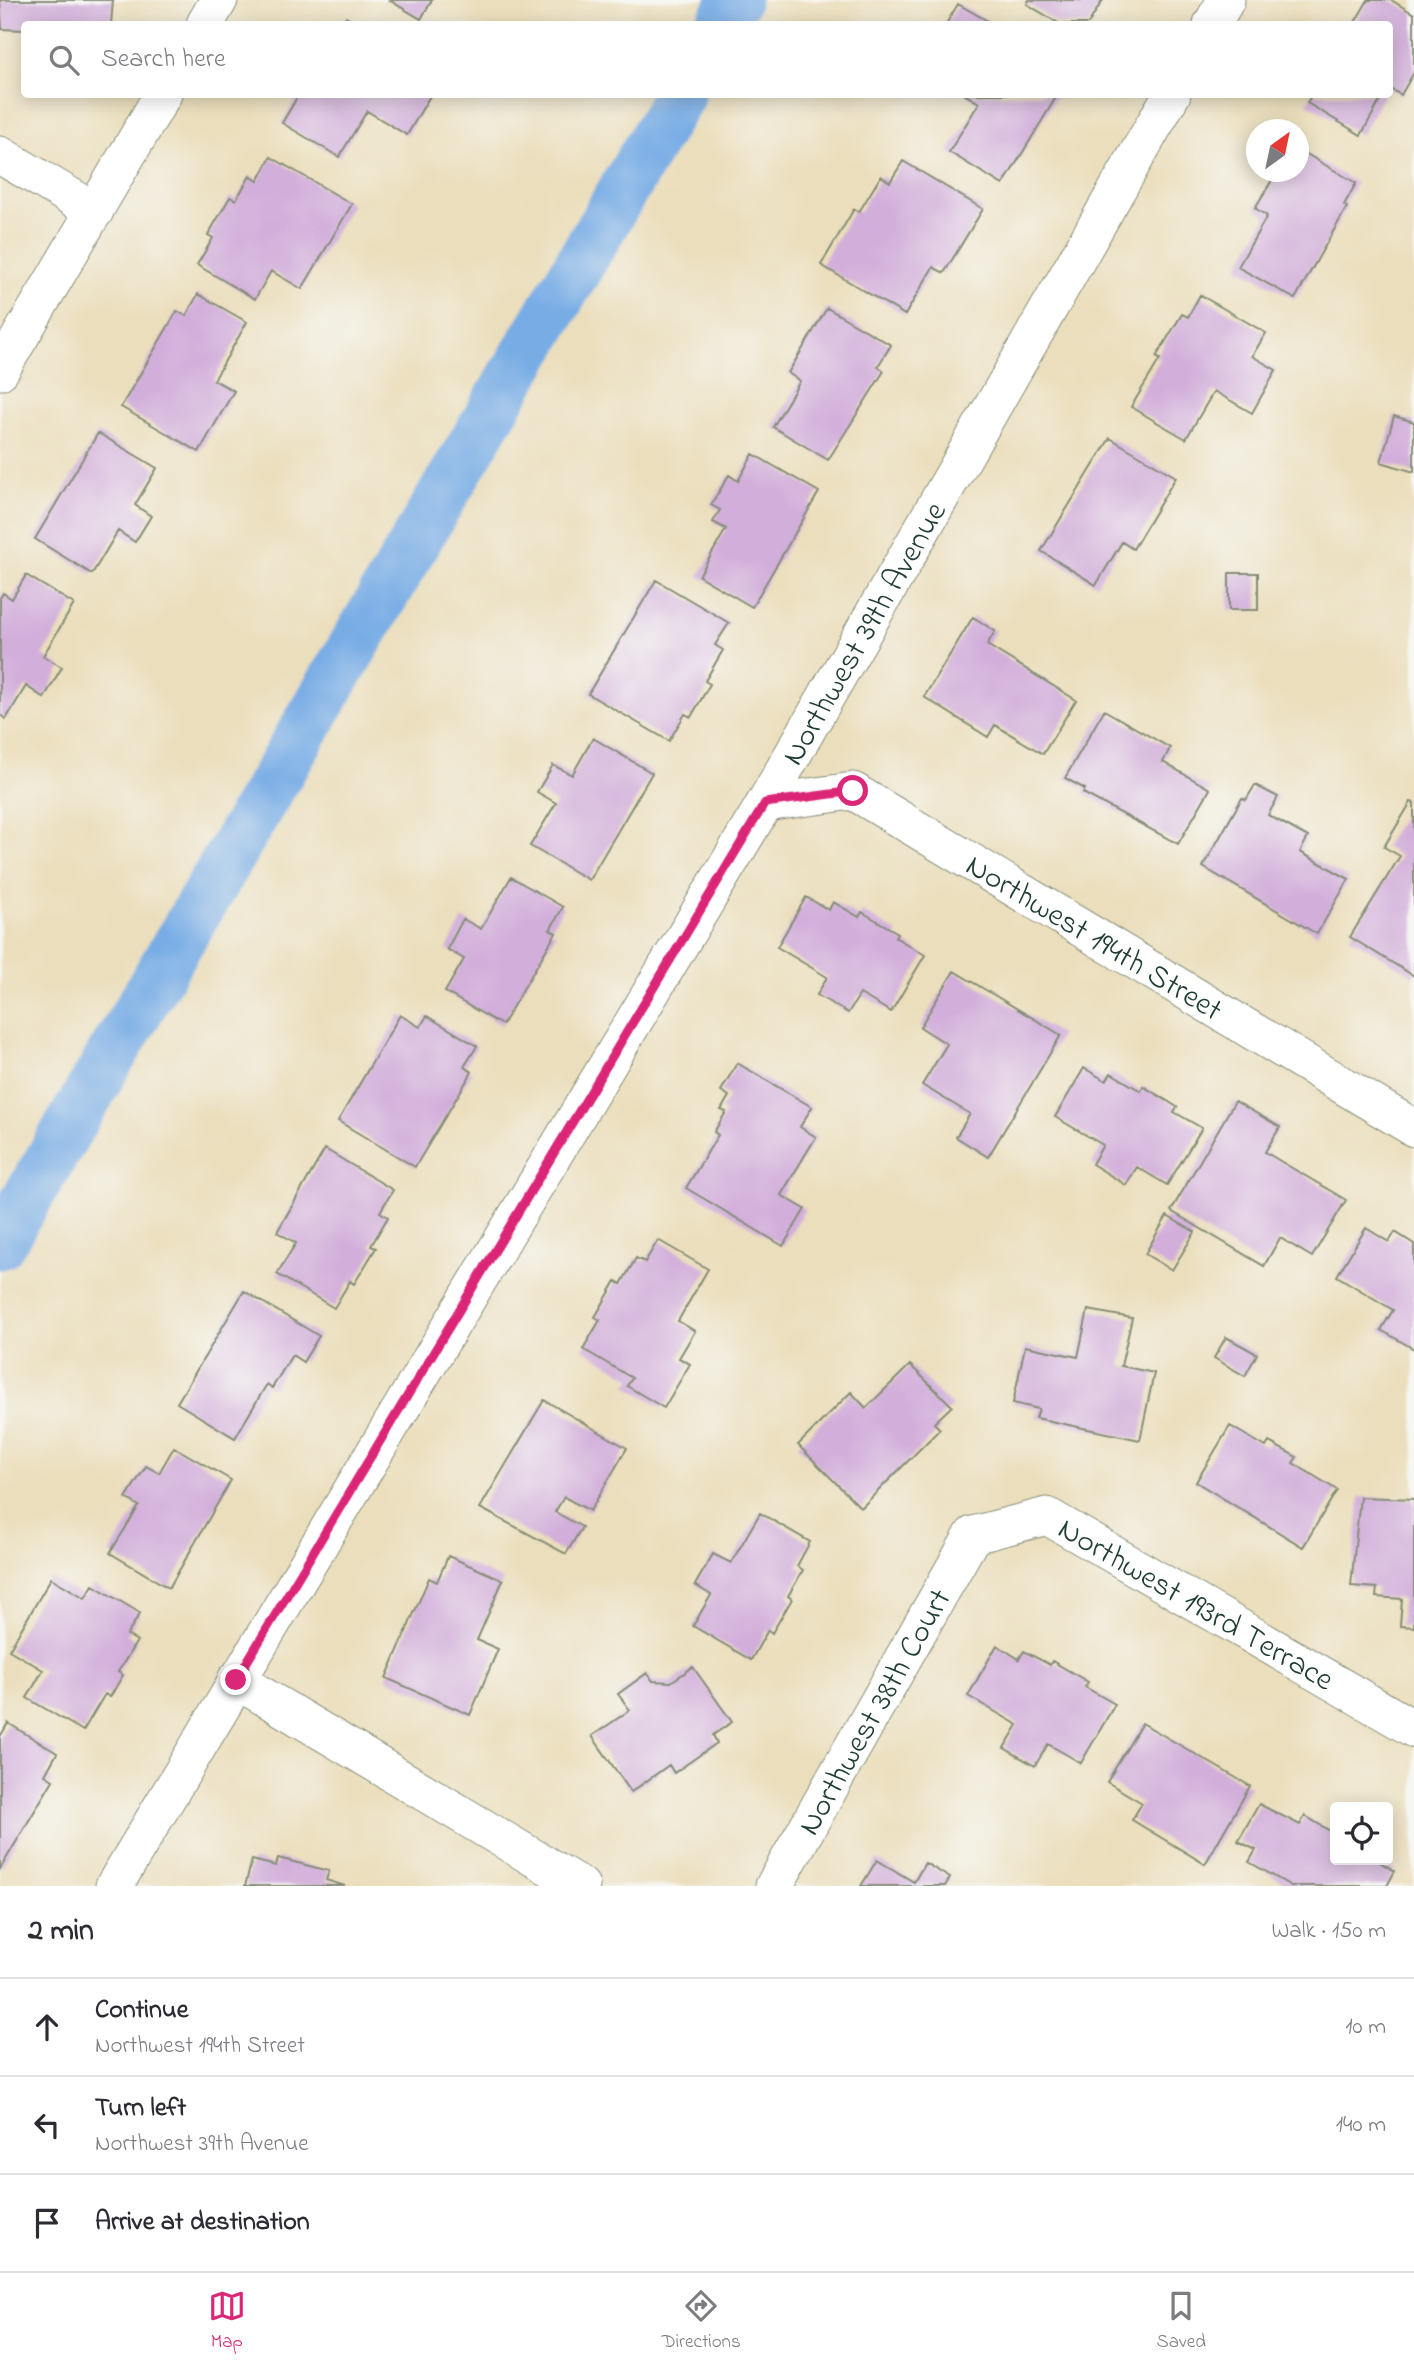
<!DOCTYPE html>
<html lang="en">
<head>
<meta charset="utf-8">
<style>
	body { margin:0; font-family:"Indie Flower",sans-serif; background:#f7f7f7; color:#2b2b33 }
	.controls { position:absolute; right:21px; bottom:21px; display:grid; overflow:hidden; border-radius:7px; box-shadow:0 4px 18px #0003 }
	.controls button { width:63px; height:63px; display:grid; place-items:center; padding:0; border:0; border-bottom:2px solid #e1e1e2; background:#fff; color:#2b2b33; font:35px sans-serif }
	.compass { position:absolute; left:1246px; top:119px; width:63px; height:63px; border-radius:50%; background:#fff; box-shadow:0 4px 18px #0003; rotate:33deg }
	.stop { position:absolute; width:21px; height:21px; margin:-16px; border:5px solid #db2777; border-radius:50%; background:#fff }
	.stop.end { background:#db2777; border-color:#fff; box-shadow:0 2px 7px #0008 }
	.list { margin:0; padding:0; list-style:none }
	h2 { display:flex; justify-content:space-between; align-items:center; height:91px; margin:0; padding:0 28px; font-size:30px }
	h2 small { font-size:23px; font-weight:400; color:#7c7c81 }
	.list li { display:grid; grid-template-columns:46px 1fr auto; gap:21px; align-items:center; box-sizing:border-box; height:98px; padding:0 28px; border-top:2px solid #e1e1e2 }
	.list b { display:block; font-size:26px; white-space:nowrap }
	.list p { margin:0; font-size:23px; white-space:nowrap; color:#7c7c81 }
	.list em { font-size:23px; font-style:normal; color:#7c7c81 }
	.icon { flex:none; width:38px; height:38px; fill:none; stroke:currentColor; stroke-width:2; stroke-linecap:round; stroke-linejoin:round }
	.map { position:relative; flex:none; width:1414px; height:1886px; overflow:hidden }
	.search { position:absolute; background:#fff; box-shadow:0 4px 18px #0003; left:21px; right:21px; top:21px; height:77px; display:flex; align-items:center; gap:18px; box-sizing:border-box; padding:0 24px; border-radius:7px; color:#7c7c81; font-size:26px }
	.sheet { height:385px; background:#fff }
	nav { display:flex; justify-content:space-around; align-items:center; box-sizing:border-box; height:98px; border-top:2px solid #e1e1e2; background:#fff; font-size:19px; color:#7c7c81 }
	nav a { display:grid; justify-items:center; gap:4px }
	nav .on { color:#db2777 }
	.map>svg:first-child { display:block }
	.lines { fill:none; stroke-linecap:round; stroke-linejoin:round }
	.canal { stroke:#77ace5; stroke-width:51 }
	.building { fill:#d2aeda }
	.minor-casing { stroke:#858e78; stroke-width:39 }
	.minor { stroke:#fff; stroke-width:37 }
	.route { stroke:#db2777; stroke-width:9 }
	.labels { text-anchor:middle; stroke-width:5; stroke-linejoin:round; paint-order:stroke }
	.street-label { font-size:32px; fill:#1f3d34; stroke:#f6f6f2 }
</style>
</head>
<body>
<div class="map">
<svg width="1414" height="1886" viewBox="0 0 1414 1886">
	<rect width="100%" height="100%" fill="#f6f6f2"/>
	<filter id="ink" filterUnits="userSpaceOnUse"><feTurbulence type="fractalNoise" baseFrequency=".0143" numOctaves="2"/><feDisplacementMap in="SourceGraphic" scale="14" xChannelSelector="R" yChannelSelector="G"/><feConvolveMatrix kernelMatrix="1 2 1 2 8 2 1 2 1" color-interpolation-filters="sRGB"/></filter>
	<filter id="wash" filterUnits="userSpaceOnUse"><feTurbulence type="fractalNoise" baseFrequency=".00686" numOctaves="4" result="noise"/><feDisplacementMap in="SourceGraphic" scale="28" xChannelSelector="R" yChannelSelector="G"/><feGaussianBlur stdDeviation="1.57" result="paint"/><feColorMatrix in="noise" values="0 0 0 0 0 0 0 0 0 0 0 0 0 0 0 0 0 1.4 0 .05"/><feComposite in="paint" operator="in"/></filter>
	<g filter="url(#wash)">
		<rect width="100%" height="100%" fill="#ebdebc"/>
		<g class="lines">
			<path class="canal" d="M 721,24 L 735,0
				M 0,1244 L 680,94"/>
		</g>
		<g id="blocks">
			<path class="building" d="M 0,0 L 113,0 L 111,24 L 24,24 L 24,30 L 2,29 Z
				M 389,0 L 432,0 L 421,19 Z
				M 1029,0 L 1103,0 L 1088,24 L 1060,24 L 1027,4 Z
				M 1368,0 L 1391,0 L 1414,14 L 1414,72 L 1401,95 L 1390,89 L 1390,24 L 1354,24 Z
				M 958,4 L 993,24 L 946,24 Z
				M 346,17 L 358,24 L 341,24 Z
				M 299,94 L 431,94 L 407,135 L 367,111 L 339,157 L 282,123 Z
				M 964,94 L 1058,94 L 1003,185 L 949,152 L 979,103 Z
				M 1312,94 L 1384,94 L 1361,135 L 1307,103 Z
				M 1298,149 L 1356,183 L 1344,205 L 1347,207 L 1295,299 L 1238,267 L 1267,216 L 1255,208 L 1277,172 L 1298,172 Z
				M 271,157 L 352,204 L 302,289 L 271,271 L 255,299 L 197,265 L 213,238 L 208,235 L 230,197 L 236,200 L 250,176 L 258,181 Z
				M 903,161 L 983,209 L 944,273 L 933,267 L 905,315 L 821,265 L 854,209 L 859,212 L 881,176 L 890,182 Z
				M 198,294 L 247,322 L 214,380 L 234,391 L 199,452 L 121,407 L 177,311 L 186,316 Z
				M 1200,295 L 1266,333 L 1252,356 L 1276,370 L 1252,413 L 1214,391 L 1186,439 L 1131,407 L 1160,359 L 1156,357 L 1182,314 L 1188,317 Z
				M 827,308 L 891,345 L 878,366 L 884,371 L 828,460 L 773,427 L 800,381 L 788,373 Z
				M 1394,416 L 1414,422 L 1414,472 L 1381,462 Z
				M 98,433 L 157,468 L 135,505 L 151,516 L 135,542 L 118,531 L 92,574 L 35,539 Z
				M 1110,438 L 1176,477 L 1133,549 L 1122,542 L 1096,585 L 1041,551 Z
				M 753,454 L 819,492 L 752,607 L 699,576 L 726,529 L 713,522 L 720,510 L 711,505 L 729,475 L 738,481 Z
				M 1229,573 L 1258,573 L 1258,610 L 1229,610 Z
				M 26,575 L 74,604 L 43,656 L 62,667 L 44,698 L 26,686 L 6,719 L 0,715 L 0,598 L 3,593 L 12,599 Z
				M 656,580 L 729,623 L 715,645 L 723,650 L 705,681 L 710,684 L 691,717 L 685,714 L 669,741 L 588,694 Z
				M 973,617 L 995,631 L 987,645 L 1076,700 L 1043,754 L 995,725 L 988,737 L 924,697 Z
				M 1104,710 L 1170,748 L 1163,762 L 1210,789 L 1178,844 L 1083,793 L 1085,789 L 1065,778 Z
				M 593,738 L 652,773 L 589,880 L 530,846 L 556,803 L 537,792 L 553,765 L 572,775 Z
				M 1255,785 L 1278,797 L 1268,815 L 1308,837 L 1300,852 L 1349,879 L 1317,934 L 1203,867 L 1242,798 L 1246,800 Z
				M 1411,802 L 1414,803 L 1414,976 L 1350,937 L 1400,856 L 1384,847 Z
				M 511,877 L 563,907 L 550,930 L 556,933 L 502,1025 L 445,992 L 464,959 L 447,949 L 463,919 L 481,929 Z
				M 806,897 L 829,910 L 833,902 L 859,917 L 862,912 L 898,933 L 895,937 L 925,955 L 891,1012 L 860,994 L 848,1013 L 817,995 L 827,977 L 777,947 Z
				M 954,971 L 1061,1035 L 988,1157 L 956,1137 L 970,1114 L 922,1085 L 947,1044 L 920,1027 Z
				M 400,1015 L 420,1027 L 427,1016 L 477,1046 L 464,1067 L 472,1072 L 415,1167 L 338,1121 Z
				M 737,1063 L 812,1107 L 800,1127 L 816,1137 L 781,1195 L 805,1209 L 783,1246 L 686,1188 L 718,1135 L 714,1132 L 726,1112 L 721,1110 L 729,1096 L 721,1091 Z
				M 1084,1068 L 1106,1081 L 1111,1073 L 1141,1091 L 1143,1086 L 1177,1107 L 1174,1112 L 1202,1128 L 1167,1185 L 1137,1167 L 1126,1185 L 1092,1164 L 1103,1145 L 1055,1117 Z
				M 1235,1101 L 1280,1127 L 1265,1152 L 1346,1200 L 1312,1257 L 1280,1238 L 1264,1266 L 1171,1211 Z
				M 325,1149 L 393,1190 L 380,1212 L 388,1217 L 371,1246 L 376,1248 L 354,1284 L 350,1281 L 334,1308 L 277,1274 L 296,1243 L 277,1232 Z
				M 1167,1216 L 1195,1232 L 1172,1270 L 1145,1254 Z
				M 1366,1228 L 1389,1242 L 1395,1232 L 1414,1244 L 1414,1349 L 1381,1330 L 1393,1310 L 1337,1276 Z
				M 658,1240 L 708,1269 L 678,1321 L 695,1331 L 679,1358 L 690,1364 L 664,1408 L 627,1386 L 632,1378 L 583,1349 L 600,1320 L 595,1317 L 616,1281 L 621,1284 L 636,1258 L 645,1262 Z
				M 244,1291 L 319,1336 L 303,1362 L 292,1355 L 272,1388 L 267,1384 L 235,1438 L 177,1403 Z
				M 1088,1310 L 1132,1318 L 1121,1366 L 1154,1373 L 1140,1440 L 1036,1418 L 1039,1409 L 1013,1403 L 1025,1346 L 1078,1357 Z
				M 1226,1337 L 1257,1354 L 1245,1376 L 1214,1358 Z
				M 910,1365 L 952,1406 L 934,1423 L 940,1429 L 861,1508 L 798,1445 L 851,1392 L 866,1408 Z
				M 544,1400 L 627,1448 L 590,1511 L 564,1497 L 555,1512 L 582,1527 L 566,1554 L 480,1508 Z
				M 1230,1426 L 1266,1447 L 1269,1442 L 1297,1457 L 1293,1463 L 1337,1490 L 1303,1547 L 1196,1482 Z
				M 174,1447 L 231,1480 L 169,1588 L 110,1553 L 139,1506 L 126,1498 L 146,1466 L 159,1473 Z
				M 1360,1497 L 1414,1499 L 1414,1627 L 1400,1626 L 1402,1599 L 1376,1597 L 1377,1588 L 1351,1586 Z
				M 760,1513 L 810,1542 L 797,1566 L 803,1570 L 788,1596 L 792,1599 L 772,1633 L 768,1630 L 751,1660 L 693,1626 L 711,1595 L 695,1585 L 713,1554 L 731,1563 Z
				M 448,1556 L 503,1580 L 477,1640 L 498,1649 L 470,1715 L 386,1678 L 429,1578 L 437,1582 Z
				M 51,1578 L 85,1598 L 93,1585 L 140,1613 L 127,1635 L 137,1641 L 118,1672 L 123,1675 L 110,1697 L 105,1694 L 83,1731 L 27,1698 L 43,1670 L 9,1650 Z
				M 997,1645 L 1019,1659 L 1024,1651 L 1050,1665 L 1052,1661 L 1088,1682 L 1085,1687 L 1115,1704 L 1081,1763 L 1048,1744 L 1035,1766 L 1004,1748 L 1018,1725 L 968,1696 Z
				M 693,1667 L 732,1722 L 713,1735 L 717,1743 L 674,1773 L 669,1765 L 631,1792 L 592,1736 L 630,1710 L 618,1694 L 647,1673 L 653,1681 L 671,1682 Z
				M 8,1723 L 57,1753 L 45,1775 L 53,1780 L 0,1869 L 0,1737 Z
				M 1142,1723 L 1250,1786 L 1205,1864 L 1132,1820 L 1142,1803 L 1107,1782 Z
				M 1259,1804 L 1300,1825 L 1305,1816 L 1335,1834 L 1335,1860 L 1376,1860 L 1395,1871 L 1387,1886 L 1291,1886 L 1249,1862 L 1256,1850 L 1238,1841 Z
				M 278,1858 L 329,1871 L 326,1880 L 345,1886 L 245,1886 L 252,1860 L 276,1866 Z
				M 877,1860 L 914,1882 L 925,1863 L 950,1878 L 945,1886 L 861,1886 Z"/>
		</g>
	</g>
	<g filter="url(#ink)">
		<use href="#blocks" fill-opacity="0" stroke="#858e78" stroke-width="2"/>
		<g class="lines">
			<defs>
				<g id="minor">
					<path d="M 205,24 L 219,0"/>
					<path d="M 1212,24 L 1226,0"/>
					<path d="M 0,155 L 95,211"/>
					<path d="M 0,371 L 163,94"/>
					<path id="s1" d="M 765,803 L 853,791 L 1414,1128"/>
					<path d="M 236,1680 L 581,1886"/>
					<path id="s2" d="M 114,1886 L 765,803 L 1172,94"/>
					<path id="s3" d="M 774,1886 L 973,1535 L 1047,1516 L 1414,1729"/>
				</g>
			</defs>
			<use href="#minor" class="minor-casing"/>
			<use href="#minor" class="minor"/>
		</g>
	</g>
	<g class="lines" filter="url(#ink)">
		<path class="route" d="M 236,1680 L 765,803 L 853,791"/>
	</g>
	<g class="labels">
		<g class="street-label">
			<text dy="11" stroke="none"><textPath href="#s2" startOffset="1460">Northwest 39th Avenue</textPath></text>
			<text dy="11" stroke="none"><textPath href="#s1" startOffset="371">Northwest 194th Street</textPath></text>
			<text dy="11" stroke="none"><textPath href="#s3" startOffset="653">Northwest 193rd Terrace</textPath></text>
			<text dy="11" stroke="none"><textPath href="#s3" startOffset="201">Northwest 38th Court</textPath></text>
		</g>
	</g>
</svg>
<div class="controls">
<button><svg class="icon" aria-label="locate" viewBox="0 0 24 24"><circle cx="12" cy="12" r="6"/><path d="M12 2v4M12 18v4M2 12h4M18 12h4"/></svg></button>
</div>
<svg class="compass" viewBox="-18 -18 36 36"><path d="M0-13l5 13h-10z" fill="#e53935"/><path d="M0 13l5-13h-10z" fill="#7c7c81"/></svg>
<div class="stop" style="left:853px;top:791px"></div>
<div class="stop end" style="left:236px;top:1680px"></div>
<div class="search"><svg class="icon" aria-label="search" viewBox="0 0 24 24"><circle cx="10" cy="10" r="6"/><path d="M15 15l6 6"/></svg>Search here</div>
</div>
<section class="sheet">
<h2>2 min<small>Walk · 150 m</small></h2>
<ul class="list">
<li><svg class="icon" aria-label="ahead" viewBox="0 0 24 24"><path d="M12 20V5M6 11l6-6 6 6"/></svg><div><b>Continue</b><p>Northwest 194th Street</p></div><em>10 m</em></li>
<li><svg class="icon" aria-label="left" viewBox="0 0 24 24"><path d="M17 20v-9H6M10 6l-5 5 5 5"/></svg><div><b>Turn left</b><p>Northwest 39th Avenue</p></div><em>140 m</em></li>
<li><svg class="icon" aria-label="arrive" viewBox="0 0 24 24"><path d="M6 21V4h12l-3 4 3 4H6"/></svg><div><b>Arrive at destination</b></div></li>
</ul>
</section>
<nav>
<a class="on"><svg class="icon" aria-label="map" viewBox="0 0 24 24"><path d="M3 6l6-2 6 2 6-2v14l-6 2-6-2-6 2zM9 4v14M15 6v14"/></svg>Map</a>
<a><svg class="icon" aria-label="directions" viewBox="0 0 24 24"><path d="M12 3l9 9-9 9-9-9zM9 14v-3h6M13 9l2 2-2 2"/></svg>Directions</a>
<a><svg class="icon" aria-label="saved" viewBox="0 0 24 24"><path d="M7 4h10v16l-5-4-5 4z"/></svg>Saved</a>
</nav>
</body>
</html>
